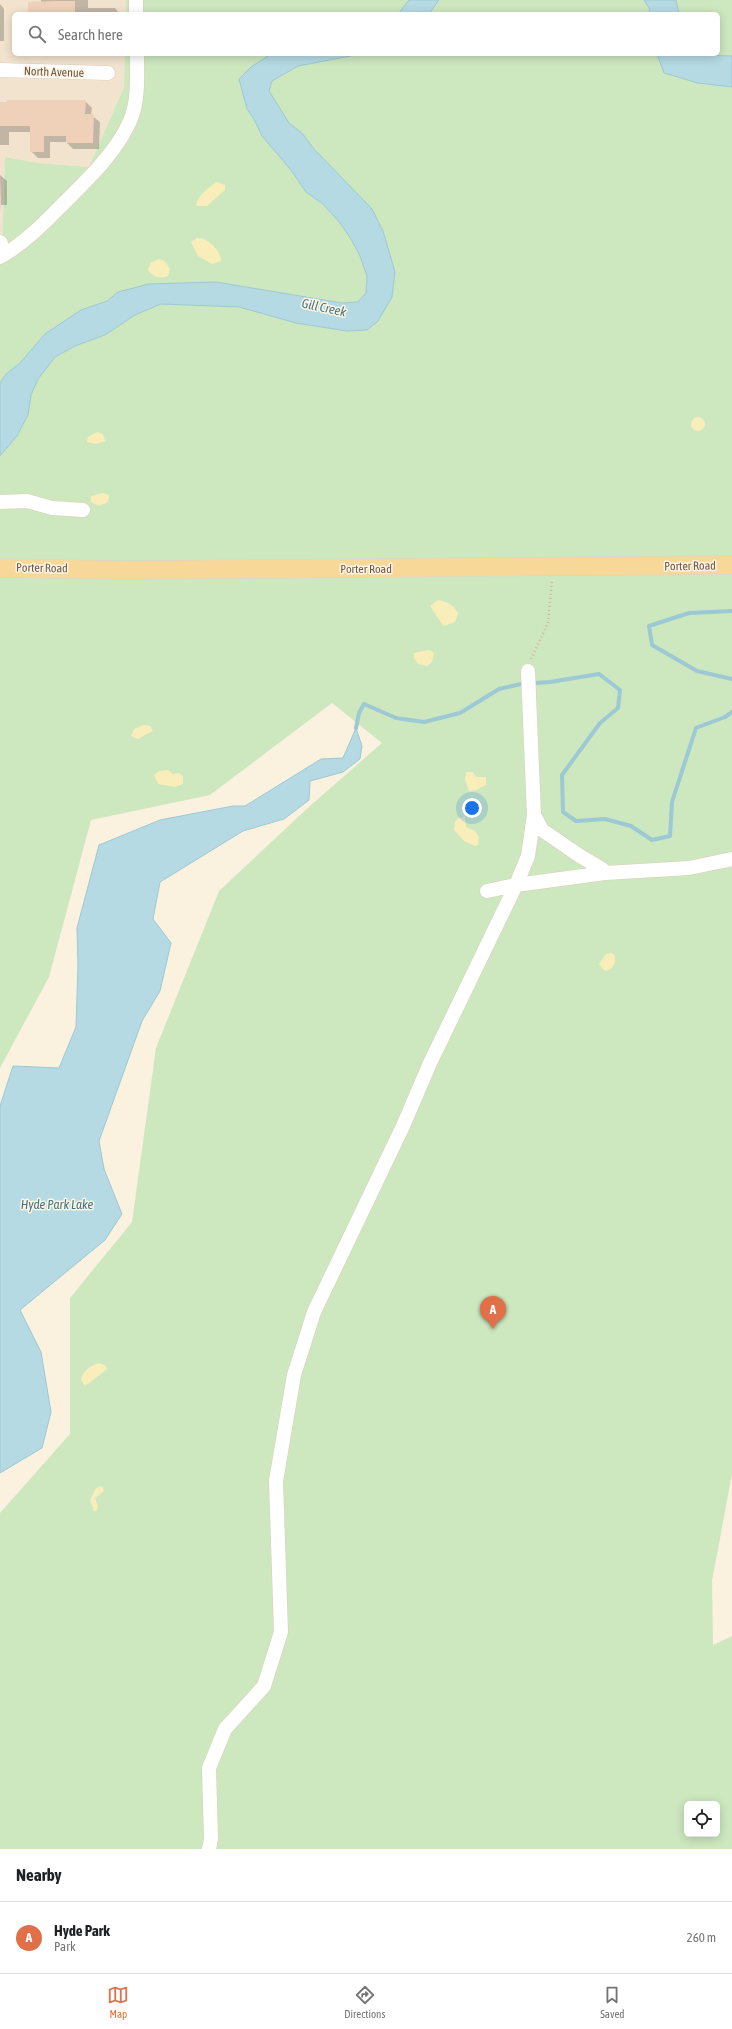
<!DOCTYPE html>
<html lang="en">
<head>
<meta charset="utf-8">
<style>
	body { margin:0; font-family:"Asap Condensed",sans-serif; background:#f6f6f6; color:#202124 }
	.controls { position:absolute; right:12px; bottom:12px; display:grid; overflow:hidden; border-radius:6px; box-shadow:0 2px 10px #0003 }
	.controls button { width:36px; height:36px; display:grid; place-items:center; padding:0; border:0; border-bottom:1px solid #e0e0e0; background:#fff; color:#202124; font:20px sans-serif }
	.you { position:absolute; left:472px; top:808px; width:14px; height:14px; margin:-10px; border:3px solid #fff; border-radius:50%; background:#1a73e8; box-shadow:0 0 0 6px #1a73e833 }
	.badge { display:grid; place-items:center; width:26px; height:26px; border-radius:50%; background:#e17048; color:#fff; font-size:13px; font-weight:700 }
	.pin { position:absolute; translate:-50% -33px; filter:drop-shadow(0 1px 2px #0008) }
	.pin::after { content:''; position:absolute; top:21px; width:14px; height:12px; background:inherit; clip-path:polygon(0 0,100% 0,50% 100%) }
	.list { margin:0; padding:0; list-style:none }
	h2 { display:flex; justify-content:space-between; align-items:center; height:52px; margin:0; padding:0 16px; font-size:17px }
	h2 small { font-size:13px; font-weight:400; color:#757577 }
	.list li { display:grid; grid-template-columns:26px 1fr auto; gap:12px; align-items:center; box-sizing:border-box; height:72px; padding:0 16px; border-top:1px solid #e0e0e0 }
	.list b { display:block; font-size:15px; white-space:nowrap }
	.list p { margin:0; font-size:13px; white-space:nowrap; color:#757577 }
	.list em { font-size:13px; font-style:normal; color:#757577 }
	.icon { flex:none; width:22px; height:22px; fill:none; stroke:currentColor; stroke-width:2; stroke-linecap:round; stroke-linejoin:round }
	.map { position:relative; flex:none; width:732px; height:1849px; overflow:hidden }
	.search { position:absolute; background:#fff; box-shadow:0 2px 10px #0003; left:12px; right:12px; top:12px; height:44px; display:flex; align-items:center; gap:10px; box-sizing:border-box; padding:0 14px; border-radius:6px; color:#757577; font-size:15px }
	.sheet { height:124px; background:#fff }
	nav { display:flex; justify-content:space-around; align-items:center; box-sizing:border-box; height:56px; border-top:1px solid #e0e0e0; background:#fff; font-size:11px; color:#757577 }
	nav a { display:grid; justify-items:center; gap:2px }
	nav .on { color:#e17048 }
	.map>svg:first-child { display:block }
	.residential { fill:#f2e3ce }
	.green { fill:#cde7bf; fill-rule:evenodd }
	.sand { fill:#f9eeba }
	.water { fill:#b5dae3; stroke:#9cc9d4 }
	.shadow { fill:#0003 }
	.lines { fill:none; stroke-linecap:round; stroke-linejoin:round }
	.stream { stroke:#9cc9d4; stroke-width:4 }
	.building { fill:#efd0b8 }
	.minor-casing { stroke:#decdbc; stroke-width:15 }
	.major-casing { stroke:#dad4cf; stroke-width:19 }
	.path { stroke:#d3b39c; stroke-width:2.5; stroke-dasharray:1 3; stroke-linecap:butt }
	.minor { stroke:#fff; stroke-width:14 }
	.major { stroke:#f8d899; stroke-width:18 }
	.labels { text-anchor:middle; stroke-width:3; stroke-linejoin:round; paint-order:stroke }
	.street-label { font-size:12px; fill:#6f5848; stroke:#fef5e4 }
	.water-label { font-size:13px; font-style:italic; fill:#437582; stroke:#fef5e4 }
</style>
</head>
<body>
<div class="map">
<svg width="732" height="1849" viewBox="0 0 732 1849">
	<rect width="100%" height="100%" fill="#fbf1df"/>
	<path class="residential" d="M 0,0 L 126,0 L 126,14 L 14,14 L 14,54 L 125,54 L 124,87 L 89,167 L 38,163 L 5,157 L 2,250 L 0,251 Z"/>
	<path class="green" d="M 126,0 L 732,0 L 732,1474 L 712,1581 L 713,1645 L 732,1636 L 732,1849 L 0,1849 L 0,1513 L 70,1434 L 70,1298 L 132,1222 L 156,1048 L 219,891 L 311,805 L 382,743 L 332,703 L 210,795 L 91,820 L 49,977 L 0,1068 L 0,251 L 2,250 L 5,157 L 38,163 L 89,167 L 124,87 L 125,54 L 718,54 L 718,14 L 126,14 ZM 687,1804 L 717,1804 L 717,1834 L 687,1834 Z"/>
	<path class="sand" d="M 217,182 L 225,185 L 225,190 L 207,206 L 196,206 C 197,196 209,187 217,182 Z
		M 197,238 C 208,237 221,251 221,261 L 212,264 L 198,256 L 191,242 Z
		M 159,259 C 165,261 167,263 170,269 L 168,276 C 160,279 153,277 148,270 L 150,263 Z
		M691 424a7 7 0 1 1 14 0a7 7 0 1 1-14 0Z
		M 97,432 L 103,434 L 105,441 L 96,444 L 87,442 L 88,437 Z
		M 103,493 L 109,495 L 108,502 L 99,506 L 91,502 L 91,496 Z
		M 438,600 C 447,602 455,605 458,614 L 455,622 L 444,626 L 442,624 L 430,606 Z
		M 428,650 L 432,651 L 434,654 L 432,662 L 427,666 L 418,664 L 414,658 L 414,653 Z
		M 144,725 L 150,726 L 153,731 L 138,739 L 131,736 L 134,729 Z
		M 168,770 L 173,774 L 179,773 L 183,776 L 183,784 L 175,787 L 158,784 L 154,775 L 159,771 Z
		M 466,772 L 473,772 L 476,777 L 486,777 L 486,785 L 476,790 L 469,791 L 465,779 Z
		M 465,817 L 466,827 L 475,831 L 479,837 L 478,845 L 475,846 L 464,841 L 454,830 L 455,821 L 459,818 Z
		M 610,953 L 614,954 C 617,961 614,969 606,971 L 603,969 L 599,964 L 606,954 Z
		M 99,1363 L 106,1366 L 107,1369 L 88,1384 L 84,1385 L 81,1380 C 82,1371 90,1366 99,1363 Z
		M 99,1486 L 103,1487 L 104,1491 L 95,1498 L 98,1507 L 96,1511 L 94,1511 L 90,1500 L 95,1490 Z"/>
	<path class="water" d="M 409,0 L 439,0 L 429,14 L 398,14 Z
		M 644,0 L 676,0 L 679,14 L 650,14 L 649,8 Z
		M 271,54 L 361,54 L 298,66 L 272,81 L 269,91 L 289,123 L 302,133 L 314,149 L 372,209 L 383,231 L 395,272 L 392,297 L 378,321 L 367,330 L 347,331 L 296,323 L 239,307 L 161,304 L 135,315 L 105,335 L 75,346 L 55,357 L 38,379 L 31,395 L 28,415 L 17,436 L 0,456 L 0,383 L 6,374 L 20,363 L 45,334 L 81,310 L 107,301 L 118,292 L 149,284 L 216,282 L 342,303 L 358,302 L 366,293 L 367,276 L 360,256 L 351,239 L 340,223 L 323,204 L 306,192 L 291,170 L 262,136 L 255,121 L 247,109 L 239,79 L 251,67 Z
		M 657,54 L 732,56 L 732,87 L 698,83 L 664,73 Z
		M 356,728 L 362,746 L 360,759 L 343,772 L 310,781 L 309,800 L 284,819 L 243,831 L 160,882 L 153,919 L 171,943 L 160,991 L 142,1021 L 99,1141 L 104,1169 L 122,1214 L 105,1240 L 20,1310 L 41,1352 L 51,1412 L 42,1448 L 0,1473 L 0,1106 L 13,1066 L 59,1068 L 76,1027 L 78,965 L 77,928 L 99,845 L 160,820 L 233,806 L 245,806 L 321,759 L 343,758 Z"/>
	<path class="shadow" d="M 41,0 L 88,0 L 88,8 L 115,8 L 120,14 L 29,14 L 41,3 Z
		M 0,4 L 4,9 L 4,41 L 0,41 Z
		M 85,101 L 92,108 L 91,115 L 100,122 L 99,149 L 73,149 L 66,142 L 50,142 L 50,158 L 38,158 L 32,152 L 32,132 L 9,132 L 9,145 L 0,145 L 0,103 Z
		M 0,175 L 7,181 L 7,205 L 1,205 L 1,215 Z"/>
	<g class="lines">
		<path class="stream" d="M 732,611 L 689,613 L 649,626 L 652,645 L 697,671 L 732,679
			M 356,728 L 359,713 L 364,704 L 396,718 L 424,722 L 460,713 L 499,689 L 521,684 L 550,682 L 599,674 L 620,690 L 618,708 L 600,723 L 562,775 L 563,812 L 576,821 L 605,819 L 631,826 L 652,840 L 670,836 L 672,802 L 696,728 L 725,717 L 732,712"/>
	</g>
	<path class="building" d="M 55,1 L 75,1 L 75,14 L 28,14 L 28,2 Z
		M 7,100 L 86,100 L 85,114 L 94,114 L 93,143 L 66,143 L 66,136 L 44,136 L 44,152 L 30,152 L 30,126 L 0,126 L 0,102 L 7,102 Z"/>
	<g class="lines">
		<defs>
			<path id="minor" d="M 136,0 L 136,14
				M 0,70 L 108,73
				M 0,242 L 1,243
				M 0,257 C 25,243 43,224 63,204 C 87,180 116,153 130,121 C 139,100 137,76 137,54
				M 0,502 L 27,501 L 52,508 L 83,510
				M 534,815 L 542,830 L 580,856 L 602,869 L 605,873
				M 487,891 L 516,885 L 605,873 L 689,868 L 732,859
				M 209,1849 L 211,1839 L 209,1768 L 225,1729 L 264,1686 L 281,1632 L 276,1481 L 294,1375 L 314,1312 L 403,1126 L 430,1063 L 516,885 L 528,856 L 534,815 L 528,671"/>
			<path id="major" d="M 0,568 L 123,570 L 732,565"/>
		</defs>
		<use href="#minor" class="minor-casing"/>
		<use href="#major" class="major-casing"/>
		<path class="path" d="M 531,659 L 548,623 L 552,580"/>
		<use href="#minor" class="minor"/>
		<use href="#major" class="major"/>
	</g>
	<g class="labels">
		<g class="street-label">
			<text transform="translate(54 72) rotate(2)" y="4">North Avenue</text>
			<text transform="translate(690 566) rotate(-1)" y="4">Porter Road</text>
			<text transform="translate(42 568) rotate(1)" y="4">Porter Road</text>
			<text x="366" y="573">Porter Road</text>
		</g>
		<g class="water-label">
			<text transform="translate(324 307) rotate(12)" y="5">Gill Creek</text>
			<text x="57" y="1209">Hyde Park Lake</text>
		</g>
	</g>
</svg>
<div class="controls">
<button><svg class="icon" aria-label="locate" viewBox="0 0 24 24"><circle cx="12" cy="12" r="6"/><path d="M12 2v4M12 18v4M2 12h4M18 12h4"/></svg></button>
</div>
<div class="you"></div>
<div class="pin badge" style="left:493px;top:1329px">A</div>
<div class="search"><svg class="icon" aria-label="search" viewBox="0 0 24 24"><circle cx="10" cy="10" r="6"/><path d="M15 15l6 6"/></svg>Search here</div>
</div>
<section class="sheet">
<h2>Nearby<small></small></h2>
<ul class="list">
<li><span class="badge">A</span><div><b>Hyde Park</b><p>Park</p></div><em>260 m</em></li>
</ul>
</section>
<nav>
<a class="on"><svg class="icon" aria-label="map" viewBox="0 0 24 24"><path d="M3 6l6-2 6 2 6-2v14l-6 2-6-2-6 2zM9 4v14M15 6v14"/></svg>Map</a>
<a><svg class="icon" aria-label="directions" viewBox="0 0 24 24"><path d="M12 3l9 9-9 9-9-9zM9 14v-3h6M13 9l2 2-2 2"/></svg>Directions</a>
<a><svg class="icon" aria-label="saved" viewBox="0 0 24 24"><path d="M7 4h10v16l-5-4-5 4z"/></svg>Saved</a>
</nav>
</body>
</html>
